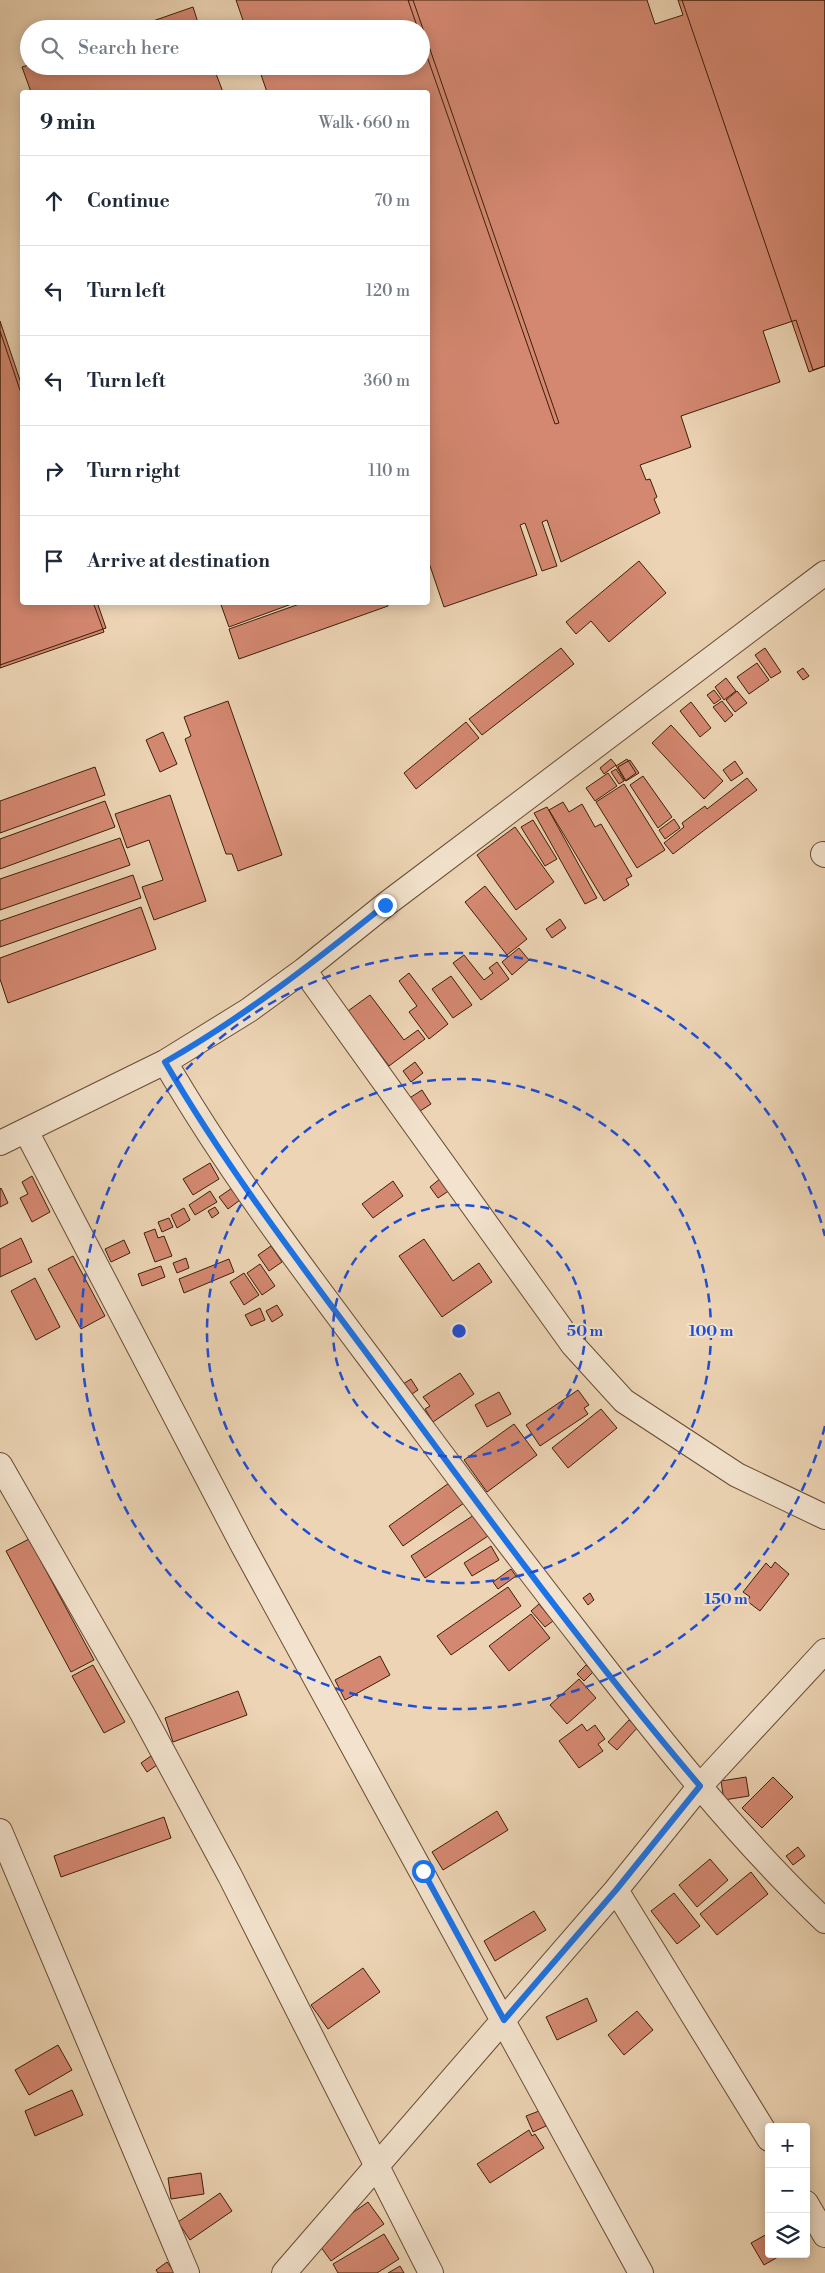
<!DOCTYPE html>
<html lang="en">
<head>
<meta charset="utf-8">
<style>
	body { margin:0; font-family:"Libre Bodoni",serif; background:#f2f2f3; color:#1f2937 }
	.controls { position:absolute; right:15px; bottom:15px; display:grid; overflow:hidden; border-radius:5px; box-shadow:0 2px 12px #0003 }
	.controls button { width:45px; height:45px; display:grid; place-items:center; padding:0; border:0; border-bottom:1px solid #e0e1e3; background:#fff; color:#1f2937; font:25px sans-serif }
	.stop { position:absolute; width:15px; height:15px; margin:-11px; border:4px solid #1a73e8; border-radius:50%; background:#fff }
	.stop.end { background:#1a73e8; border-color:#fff; box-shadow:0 1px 5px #0008 }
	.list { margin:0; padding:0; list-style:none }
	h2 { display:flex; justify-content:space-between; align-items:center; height:65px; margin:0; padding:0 20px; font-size:21px }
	h2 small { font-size:16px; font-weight:400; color:#747a83 }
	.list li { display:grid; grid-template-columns:32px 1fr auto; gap:15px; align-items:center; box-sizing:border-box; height:90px; padding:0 20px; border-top:1px solid #e0e1e3 }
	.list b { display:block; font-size:19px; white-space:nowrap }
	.list em { font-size:16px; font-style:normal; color:#747a83 }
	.icon { flex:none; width:28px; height:28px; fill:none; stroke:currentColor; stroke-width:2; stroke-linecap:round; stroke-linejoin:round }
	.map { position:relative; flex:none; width:825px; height:2273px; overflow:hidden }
	.search { position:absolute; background:#fff; box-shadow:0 2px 12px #0003; left:20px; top:20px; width:410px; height:55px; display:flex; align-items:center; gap:12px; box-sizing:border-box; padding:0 18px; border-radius:28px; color:#747a83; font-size:19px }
	.panel { position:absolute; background:#fff; box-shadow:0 2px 12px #0003; left:20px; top:90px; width:410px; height:515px; border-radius:5px }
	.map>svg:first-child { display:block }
	.building { fill:#d48871; stroke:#3d1f08 }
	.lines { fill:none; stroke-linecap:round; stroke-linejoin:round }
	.minor-casing { stroke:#694c33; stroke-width:26 }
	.minor { stroke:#f3e3ce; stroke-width:24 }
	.route { stroke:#1a73e8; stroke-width:6 }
	.ring { fill:none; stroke:#1d4ed8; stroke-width:2.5; stroke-dasharray:9 6 }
	.centre { fill:#1d4ed8; stroke:#f3e3ce; stroke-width:2.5 }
	.ring-label { font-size:15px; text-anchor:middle; font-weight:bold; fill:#1d4ed8; stroke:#f3e3ce; stroke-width:4; stroke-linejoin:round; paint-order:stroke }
</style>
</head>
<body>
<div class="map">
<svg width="825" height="2273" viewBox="0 0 825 2273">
	<rect width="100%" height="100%" fill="#ecd4b4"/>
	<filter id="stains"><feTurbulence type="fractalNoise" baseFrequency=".004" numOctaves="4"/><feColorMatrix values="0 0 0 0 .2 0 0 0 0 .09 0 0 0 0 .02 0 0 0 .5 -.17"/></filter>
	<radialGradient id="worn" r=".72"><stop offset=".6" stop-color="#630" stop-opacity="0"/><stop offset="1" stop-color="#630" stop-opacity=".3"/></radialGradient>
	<path class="building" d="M 236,0 L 647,0 L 655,24 L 683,15 L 678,0 L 825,0 L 825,366 L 813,370 L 796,320 L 763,331 L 780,382 L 681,416 L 691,447 L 640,465 L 646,480 L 650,479 L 657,497 L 654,499 L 660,513 L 561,562 L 547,520 L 542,522 L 557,566 L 542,571 L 525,523 L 520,525 L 537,575 L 444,607 L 428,560 L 428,92 L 267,92 L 258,66 L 421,66 L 421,29 L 246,29 Z
		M 408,0 L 413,0 L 559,423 L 555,424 L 421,39 L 421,29 L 418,29 Z
		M 682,0 L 825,0 L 825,366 L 809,372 Z
		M 193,7 L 200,29 L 130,29 Z
		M 29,65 L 213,66 L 223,92 L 31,92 L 22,67 Z
		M 0,321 L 22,386 L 22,602 L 97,602 L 106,628 L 0,665 Z
		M 0,331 L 22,396 L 22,602 L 93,602 L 104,632 L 0,668 Z
		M 639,561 L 666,593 L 609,642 L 591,621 L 576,634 L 566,622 Z
		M 220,602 L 297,602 L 229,627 Z
		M 305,602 L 387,602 L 388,606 L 239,659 L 229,629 Z
		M 561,648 L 574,664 L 482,735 L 469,719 Z
		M 765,648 L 781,672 L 771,678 L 755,655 Z
		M 757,663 L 769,680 L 749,694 L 737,677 Z
		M 803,668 L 809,676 L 803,680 L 797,672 Z
		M 726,678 L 736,691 L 724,700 L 715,687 Z
		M 714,690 L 721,699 L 714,704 L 707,695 Z
		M 737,691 L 747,703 L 735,712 L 726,700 Z
		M 228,701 L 282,855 L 238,871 L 232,854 L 226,854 L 185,739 L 191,736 L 184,717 Z
		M 722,701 L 733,715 L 725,722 L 713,707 Z
		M 691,702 L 711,728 L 700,737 L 680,711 Z
		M 466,722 L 479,738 L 416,789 L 404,773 Z
		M 671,725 L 723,781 L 704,799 L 652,743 Z
		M 163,732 L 177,764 L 160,772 L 146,740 Z
		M 611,759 L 616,765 L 604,774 L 600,768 Z
		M 627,759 L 636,773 L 625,781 L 616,766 Z
		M 630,760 L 639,773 L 626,781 L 618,767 Z
		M 735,761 L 743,773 L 731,781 L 723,770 Z
		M 95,767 L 105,795 L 0,833 L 0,801 Z
		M 616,769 L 624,781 L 619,784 L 611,772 Z
		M 608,773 L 617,786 L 595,801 L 586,788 Z
		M 643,776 L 672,817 L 658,828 L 630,785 Z
		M 747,778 L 757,790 L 673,854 L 664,843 L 684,827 L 682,823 L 705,806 L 707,809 Z
		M 624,784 L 665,850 L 637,868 L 596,802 Z
		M 170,795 L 206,901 L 154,920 L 142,887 L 163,880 L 149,840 L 127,848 L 115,814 Z
		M 105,801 L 115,827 L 0,869 L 0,839 Z
		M 563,802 L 569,812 L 582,804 L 595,827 L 601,824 L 632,876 L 626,879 L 629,885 L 604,901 L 549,810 Z
		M 547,807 L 597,898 L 585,904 L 534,813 Z
		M 674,819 L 680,828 L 665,839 L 659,830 Z
		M 533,820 L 557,859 L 545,866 L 521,827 Z
		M 515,827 L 554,882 L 516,910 L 477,855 Z
		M 120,838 L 130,865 L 0,910 L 0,879 Z
		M 133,875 L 141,898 L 0,947 L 0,921 Z
		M 485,886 L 527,939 L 507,955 L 465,902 Z
		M 141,907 L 156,949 L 8,1003 L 0,979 L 0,958 Z
		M 560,919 L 566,928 L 552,938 L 546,929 Z
		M 519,948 L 529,960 L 512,975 L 502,962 Z
		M 464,955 L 484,980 L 493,973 L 489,968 L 497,962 L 509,979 L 481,1000 L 453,963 Z
		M 409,973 L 448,1024 L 429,1039 L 409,1012 L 417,1006 L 399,981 Z
		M 451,976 L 472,1005 L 453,1018 L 432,989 Z
		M 370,995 L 404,1040 L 418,1030 L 425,1039 L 389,1066 L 348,1011 Z
		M 415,1062 L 423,1073 L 411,1082 L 403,1071 Z
		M 422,1090 L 431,1104 L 417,1113 L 408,1099 Z
		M 210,1163 L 219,1179 L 193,1195 L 183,1179 Z
		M 32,1176 L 50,1212 L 32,1222 L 20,1198 L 28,1194 L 22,1182 Z
		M 441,1178 L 450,1190 L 438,1198 L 430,1187 Z
		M 393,1181 L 403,1196 L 373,1218 L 362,1204 Z
		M 1,1188 L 8,1203 L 0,1207 L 0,1189 Z
		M 232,1188 L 240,1200 L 228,1209 L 219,1197 Z
		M 210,1191 L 217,1202 L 195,1215 L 189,1205 Z
		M 215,1207 L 219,1213 L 212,1218 L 208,1211 Z
		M 184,1208 L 190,1220 L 177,1228 L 171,1215 Z
		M 169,1218 L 173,1227 L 162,1232 L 158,1222 Z
		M 155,1229 L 158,1238 L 164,1236 L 172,1256 L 155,1262 L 144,1233 Z
		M 21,1238 L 32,1262 L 0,1277 L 0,1249 Z
		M 424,1239 L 453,1281 L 479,1263 L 492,1282 L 442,1317 L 399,1256 Z
		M 124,1240 L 130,1253 L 111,1262 L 105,1249 Z
		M 271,1246 L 282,1262 L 269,1271 L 258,1255 Z
		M 73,1256 L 105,1316 L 81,1329 L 48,1269 Z
		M 186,1258 L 189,1268 L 177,1273 L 173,1263 Z
		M 229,1259 L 234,1272 L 184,1293 L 179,1279 Z
		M 260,1264 L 275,1286 L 262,1295 L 247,1273 Z
		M 161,1266 L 165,1277 L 142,1286 L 138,1274 Z
		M 244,1273 L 259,1295 L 244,1305 L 230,1282 Z
		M 35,1278 L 60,1327 L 36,1340 L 11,1291 Z
		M 277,1305 L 283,1315 L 272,1322 L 266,1311 Z
		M 260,1308 L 265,1320 L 251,1326 L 245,1315 Z
		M 460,1373 L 474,1394 L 433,1422 L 425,1409 L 430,1406 L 423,1397 Z
		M 411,1379 L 418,1390 L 406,1398 L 398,1387 Z
		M 578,1390 L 589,1405 L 584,1408 L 588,1414 L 540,1446 L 526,1425 Z
		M 499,1392 L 511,1414 L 487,1427 L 475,1405 Z
		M 601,1409 L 617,1428 L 568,1468 L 552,1448 Z
		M 514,1424 L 537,1455 L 487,1492 L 464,1460 Z
		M 449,1483 L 464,1503 L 403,1546 L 389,1526 Z
		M 474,1515 L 488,1536 L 425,1578 L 411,1556 Z
		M 29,1539 L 94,1660 L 71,1672 L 6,1551 Z
		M 491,1546 L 499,1560 L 472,1576 L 464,1563 Z
		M 775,1562 L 789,1574 L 760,1611 L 747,1601 L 750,1597 L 743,1592 L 766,1563 L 771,1568 Z
		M 511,1569 L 516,1576 L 498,1589 L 493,1582 Z
		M 508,1587 L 521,1606 L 451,1655 L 437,1636 Z
		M 590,1593 L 594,1600 L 588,1605 L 583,1598 Z
		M 539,1604 L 553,1621 L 545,1627 L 531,1611 Z
		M 531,1614 L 550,1638 L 509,1671 L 489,1646 Z
		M 380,1656 L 390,1675 L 345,1700 L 335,1680 Z
		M 93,1665 L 125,1722 L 104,1733 L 72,1676 Z
		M 586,1665 L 593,1672 L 584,1681 L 577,1674 Z
		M 579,1679 L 596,1698 L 567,1724 L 550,1705 Z
		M 238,1691 L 247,1715 L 173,1742 L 165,1718 Z
		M 629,1720 L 638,1727 L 617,1750 L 608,1742 Z
		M 582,1724 L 587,1731 L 595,1725 L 605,1739 L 598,1744 L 603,1751 L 579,1768 L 559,1741 Z
		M 151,1756 L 157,1765 L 147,1772 L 141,1763 Z
		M 746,1777 L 749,1796 L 724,1800 L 721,1781 Z
		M 773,1777 L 793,1797 L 762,1828 L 742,1808 Z
		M 497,1811 L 508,1830 L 443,1870 L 432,1852 Z
		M 164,1817 L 171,1838 L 61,1877 L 54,1856 Z
		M 798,1847 L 805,1856 L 793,1865 L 786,1856 Z
		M 710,1859 L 728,1880 L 697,1907 L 679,1885 Z
		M 751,1872 L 768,1894 L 717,1935 L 700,1914 Z
		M 674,1893 L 700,1926 L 677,1944 L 651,1911 Z
		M 534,1911 L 546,1930 L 495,1961 L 484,1941 Z
		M 363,1968 L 380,1992 L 328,2029 L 311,2005 Z
		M 587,1998 L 597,2021 L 557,2040 L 546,2017 Z
		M 637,2011 L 653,2030 L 624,2055 L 608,2035 Z
		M 58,2045 L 72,2070 L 29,2095 L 15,2070 Z
		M 72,2090 L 83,2115 L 35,2136 L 25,2111 Z
		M 539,2111 L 546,2126 L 533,2132 L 526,2116 Z
		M 529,2130 L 532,2136 L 535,2134 L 544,2148 L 490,2183 L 477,2164 Z
		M 201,2173 L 204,2194 L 171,2199 L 168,2178 Z
		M 220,2193 L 232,2211 L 190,2240 L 178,2222 Z
		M 368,2202 L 384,2224 L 331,2261 L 315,2239 Z
		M 769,2233 L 769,2254 L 783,2254 L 764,2265 L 751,2243 Z
		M 384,2234 L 399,2259 L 377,2273 L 338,2273 L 333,2264 Z
		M 167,2262 L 175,2273 L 158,2273 L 156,2270 Z
		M 400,2266 L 404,2273 L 388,2273 Z"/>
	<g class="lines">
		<defs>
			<path id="minor" d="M 823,854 L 825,855
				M 304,970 L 573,1345 L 624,1401 L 737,1475 L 825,1517
				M 165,1062 C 240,1191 334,1309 422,1428 C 476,1501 531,1573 587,1645 C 661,1741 737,1837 825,1921
				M 26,1131 L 242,1544 L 641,2273
				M 0,1143 L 165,1062 L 249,1010 L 304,970 L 385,905 L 825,573
				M 0,1465 L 142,1713 L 230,1876 L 431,2273
				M 0,1831 L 187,2273
				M 616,1890 L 769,2139
				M 806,2203 L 825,2235
				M 284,2273 L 616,1890 L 700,1786 L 825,1651"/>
		</defs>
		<use href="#minor" class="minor-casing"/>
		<use href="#minor" class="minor"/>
	</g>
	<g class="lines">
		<path class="route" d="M 385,905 C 314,962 244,1017 165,1062 C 230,1174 311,1278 388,1382 C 489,1519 590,1657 700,1786 L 616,1890 L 504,2020 L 423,1871"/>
	</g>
	<g class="ring">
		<circle cx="459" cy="1331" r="126"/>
		<circle cx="459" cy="1331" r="252"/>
		<path d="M825 1426A378 378 0 1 1 825 1236"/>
	</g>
	<circle cx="459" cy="1331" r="8" class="centre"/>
	<g class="ring-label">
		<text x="585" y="1336">50 m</text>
		<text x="711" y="1336">100 m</text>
		<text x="726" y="1604">150 m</text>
	</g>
	<rect width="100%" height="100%" filter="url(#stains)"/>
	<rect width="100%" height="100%" fill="url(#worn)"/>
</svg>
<div class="controls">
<button>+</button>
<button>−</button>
<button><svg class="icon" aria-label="layers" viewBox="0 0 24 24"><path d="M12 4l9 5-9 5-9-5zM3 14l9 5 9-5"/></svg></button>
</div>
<div class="stop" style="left:423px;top:1871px"></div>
<div class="stop end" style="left:385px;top:905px"></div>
<div class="search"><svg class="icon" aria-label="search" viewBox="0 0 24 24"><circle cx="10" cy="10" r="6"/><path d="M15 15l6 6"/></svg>Search here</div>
<section class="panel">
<h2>9 min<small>Walk · 660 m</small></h2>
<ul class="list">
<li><svg class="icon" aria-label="ahead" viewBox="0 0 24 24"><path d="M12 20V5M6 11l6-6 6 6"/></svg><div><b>Continue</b></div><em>70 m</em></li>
<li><svg class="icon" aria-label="left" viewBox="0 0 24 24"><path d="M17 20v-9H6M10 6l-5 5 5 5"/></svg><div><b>Turn left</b></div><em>120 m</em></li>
<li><svg class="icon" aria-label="left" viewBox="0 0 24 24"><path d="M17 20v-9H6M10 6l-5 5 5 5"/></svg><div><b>Turn left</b></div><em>360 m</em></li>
<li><svg class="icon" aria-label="right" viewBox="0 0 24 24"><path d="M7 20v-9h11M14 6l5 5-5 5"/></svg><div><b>Turn right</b></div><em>110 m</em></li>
<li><svg class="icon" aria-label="arrive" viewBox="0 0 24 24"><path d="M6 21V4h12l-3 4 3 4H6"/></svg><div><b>Arrive at destination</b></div></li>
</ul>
</section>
</div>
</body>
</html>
